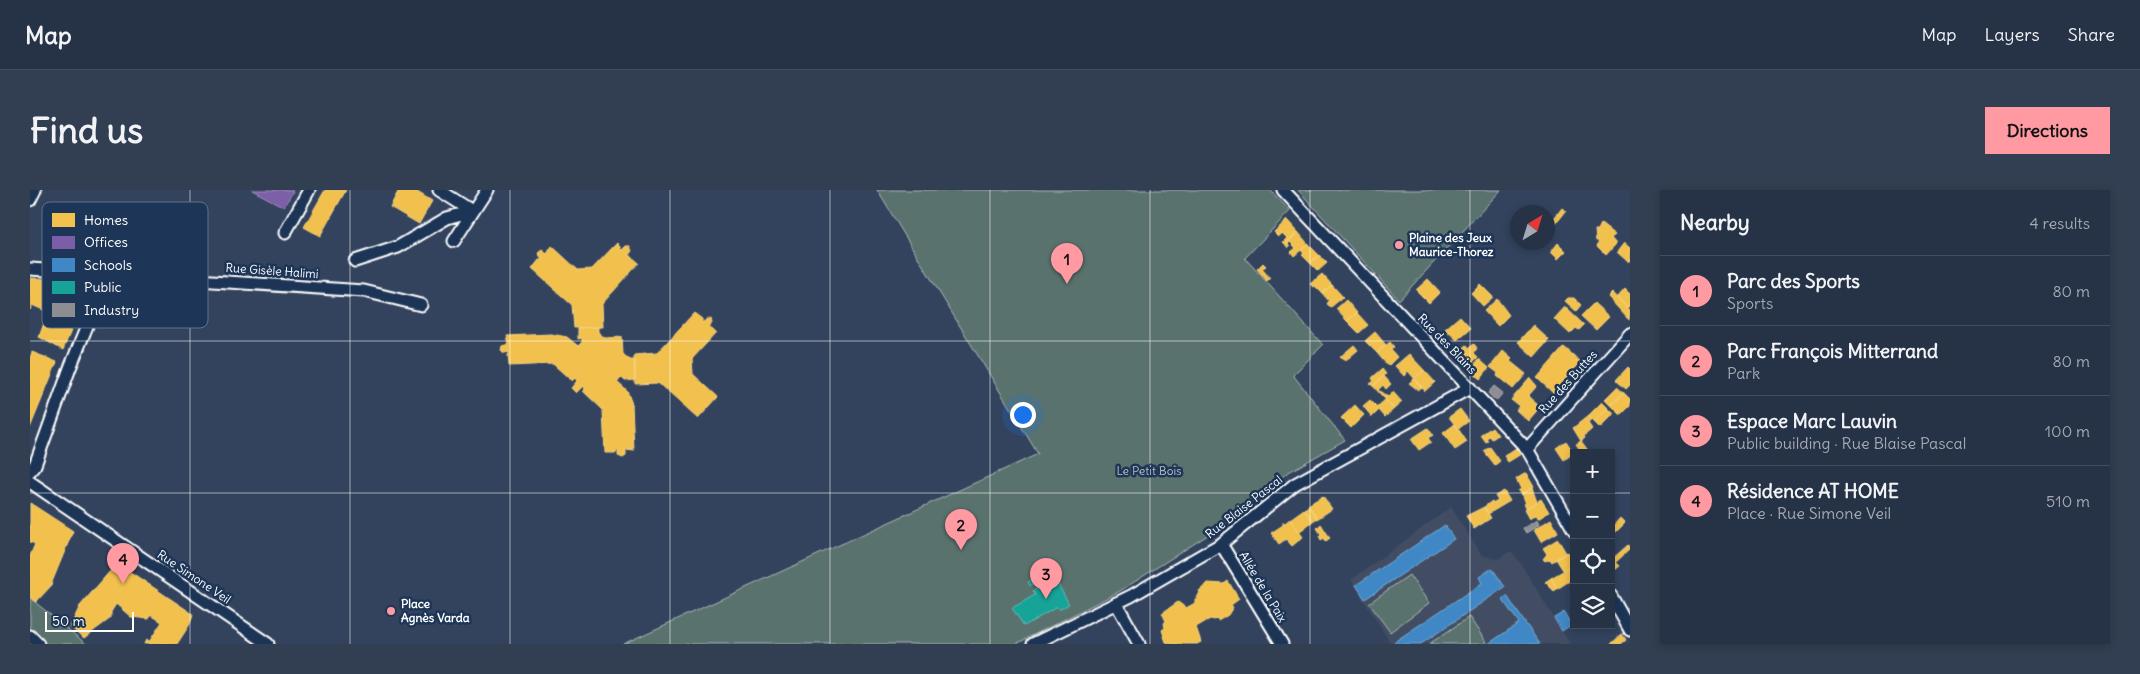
<!DOCTYPE html>
<html lang="en">
<head>
<meta charset="utf-8">
<style>
	body { margin:0; font-family:Delius,sans-serif; background:#323e51; color:#f1f3f6 }
	.controls { position:absolute; right:15px; bottom:15px; display:grid; overflow:hidden; border-radius:0px; box-shadow:0 2px 8px #0003 }
	.controls button { width:45px; height:45px; display:grid; place-items:center; padding:0; border:0; border-bottom:1px solid #424d5f; background:#263246; color:#f1f3f6; font:25px sans-serif }
	.compass { position:absolute; left:1480px; top:15px; width:45px; height:45px; border-radius:50%; background:#263246; box-shadow:0 2px 8px #0003; rotate:38deg }
	.scale { position:absolute; left:15px; bottom:12px; width:89px; box-sizing:border-box; padding-left:5px; border:2px solid #fff; border-top:0; font-size:14px; line-height:18px; white-space:nowrap; color:#fff; -webkit-text-stroke:4px #1d3557; paint-order:stroke }
	.you { position:absolute; left:992px; top:224px; width:18px; height:18px; margin:-12px; border:4px solid #fff; border-radius:50%; background:#1a73e8; box-shadow:0 0 0 8px #1a73e833 }
	.badge { display:grid; place-items:center; width:32px; height:32px; border-radius:50%; background:#ff9aa2; color:#111; font-size:16px; font-weight:700 }
	.pin { position:absolute; translate:-50% -41px; filter:drop-shadow(0 1px 2px #0008) }
	.pin::after { content:''; position:absolute; top:26px; width:18px; height:15px; background:inherit; clip-path:polygon(0 0,100% 0,50% 100%) }
	.list { margin:0; padding:0; list-style:none }
	h2 { display:flex; justify-content:space-between; align-items:center; height:65px; margin:0; padding:0 20px; font-size:21px }
	h2 small { font-size:16px; font-weight:400; color:#a4aab3 }
	.list li { display:grid; grid-template-columns:32px 1fr auto; gap:15px; align-items:center; box-sizing:border-box; height:70px; padding:0 20px; border-top:1px solid #424d5f }
	.list b { display:block; font-size:19px; white-space:nowrap }
	.list p { margin:0; font-size:16px; white-space:nowrap; color:#a4aab3 }
	.list em { font-size:16px; font-style:normal; color:#a4aab3 }
	.icon { flex:none; width:28px; height:28px; fill:none; stroke:currentColor; stroke-width:2; stroke-linecap:round; stroke-linejoin:round }
	.map { position:relative; flex:none; width:1600px; height:454px; overflow:hidden; border-radius:0px }
	header { display:flex; align-items:center; gap:30px; box-sizing:border-box; height:70px; padding:0 25px; background:#263246; border-bottom:1px solid #424d5f }
	header strong { font-size:24px }
	nav { display:flex; gap:28px; margin-inline-start:auto; font-size:18px }
	.intro { display:flex; align-items:center; justify-content:space-between; box-sizing:border-box; height:120px; padding:0 30px }
	h1 { margin:0; font-size:35px }
	.button { padding:12px 22px; border-radius:0px; background:#ff9aa2; color:#111; font-size:18px; font-weight:700 }
	main { display:flex; gap:30px; padding:0 30px }
	aside { flex:1; background:#263246; border-radius:0px; box-shadow:0 2px 8px #0003 }
	.map>svg:first-child { display:block }
	.built { fill:#424d63 }
	.green { fill:#5a726e; stroke:#acb8b6 }
	.homes { fill:#f2c14e; stroke:#f6d483 }
	.offices { fill:#7b5ea7; stroke:#a38ec1 }
	.schools { fill:#3f88c5; stroke:#79acd6 }
	.public { fill:#17a398; stroke:#5dbfb7 }
	.industry { fill:#8d8d92; stroke:#afafb3 }
	.lines { fill:none; stroke-linecap:round; stroke-linejoin:round }
	.minor-casing { stroke:#fff; stroke-width:15 }
	.minor { stroke:#1d3557; stroke-width:11 }
	.grid { fill:none; stroke:#fff; stroke-width:1; stroke-opacity:0.55 }
	.poi-dot { fill:#ff9aa2; stroke:#1d3557; stroke-width:2 }
	.labels { text-anchor:middle; stroke-width:5; stroke-linejoin:round; paint-order:stroke }
	.poi-label { font-size:12px; font-weight:bold; fill:#fff; stroke:#1d3557; text-anchor:start }
	.street-label { font-size:12px; fill:#fff; stroke:#1d3557 }
	.park-label { font-size:12px; fill:#b5c0be; stroke:#1d3557 }
	.key { fill:#1d3557; stroke:#617289; stroke-width:1 }
	.key-label { font-size:14px; fill:#fff }
</style>
</head>
<body>
<header>
<strong>Map</strong>
<nav><a>Map</a><a>Layers</a><a>Share</a></nav>
</header>
<div class="intro"><h1>Find us</h1><a class="button">Directions</a></div>
<main>
<div class="map">
<svg width="1600" height="454" viewBox="0 0 1600 454">
	<rect width="100%" height="100%" fill="#33435e"/>
	<filter id="ink" filterUnits="userSpaceOnUse"><feTurbulence type="fractalNoise" baseFrequency=".02" numOctaves="2"/><feDisplacementMap in="SourceGraphic" scale="10" xChannelSelector="R" yChannelSelector="G"/><feConvolveMatrix kernelMatrix="1 2 1 2 8 2 1 2 1" color-interpolation-filters="sRGB"/></filter>
	<g filter="url(#ink)">
		<path class="built" d="M 1421,317 L 1451,365 L 1468,369 L 1481,361 L 1491,374 L 1540,454 L 1361,454 L 1321,390 Z"/>
		<path class="green" d="M 847,0 L 1240,0 L 1260,21 L 1215,68 L 1293,155 L 1263,185 L 1315,250 L 1257,283 L 1192,336 L 1090,401 L 986,454 L 593,454 L 1008,264 Z
			M 1268,0 L 1471,0 L 1369,110 Z
			M 1379,385 L 1399,413 L 1360,442 L 1339,413 Z
			M 0,408 L 56,454 L 16,454 L 0,438 Z
			M 1439,427 L 1456,452 L 1453,454 L 1399,454 Z"/>
		<path class="homes" d="M 295,0 L 316,0 L 290,46 L 274,37 Z
			M 369,0 L 384,0 L 402,11 L 389,34 L 360,17 Z
			M 1532,18 L 1536,21 L 1525,35 L 1521,32 Z
			M 1257,30 L 1268,42 L 1255,54 L 1253,52 L 1257,48 L 1252,43 L 1248,46 L 1244,42 Z
			M 1571,34 L 1585,45 L 1581,48 L 1586,54 L 1576,65 L 1567,56 L 1569,51 L 1566,51 L 1565,40 L 1568,40 Z
			M 1268,42 L 1278,54 L 1264,66 L 1261,62 L 1266,58 L 1260,52 L 1258,54 L 1260,56 L 1258,58 L 1255,54 Z
			M 587,53 L 592,60 L 596,56 L 600,56 L 602,61 L 598,66 L 601,66 L 609,73 L 572,114 L 573,137 L 544,138 L 542,115 L 502,79 L 509,70 L 512,70 L 508,63 L 512,60 L 517,64 L 522,56 L 548,80 L 562,79 Z
			M 1528,53 L 1536,61 L 1528,69 L 1521,62 Z
			M 1594,53 L 1600,58 L 1600,71 L 1597,71 L 1587,62 Z
			M 1278,54 L 1289,65 L 1280,73 L 1272,65 L 1274,64 L 1271,60 Z
			M 1289,65 L 1297,73 L 1288,81 L 1280,73 Z
			M 1233,73 L 1236,76 L 1232,79 L 1240,88 L 1237,91 L 1227,79 Z
			M 1292,84 L 1302,95 L 1292,103 L 1285,96 L 1283,97 L 1280,94 Z
			M 0,88 L 61,92 L 33,160 L 9,147 L 18,122 L 2,115 L 0,120 Z
			M 1398,89 L 1410,102 L 1399,113 L 1386,100 Z
			M 1450,94 L 1463,107 L 1453,116 L 1441,103 Z
			M 1302,95 L 1313,107 L 1301,117 L 1297,114 L 1299,111 L 1292,103 Z
			M 1595,99 L 1600,104 L 1600,116 L 1598,118 L 1587,108 Z
			M 1582,103 L 1600,120 L 1599,130 L 1578,107 Z
			M 1538,108 L 1544,108 L 1551,115 L 1546,121 L 1535,111 Z
			M 1467,109 L 1479,125 L 1468,136 L 1454,121 Z
			M 1316,110 L 1327,123 L 1317,131 L 1306,119 Z
			M 1564,113 L 1579,127 L 1566,140 L 1551,126 Z
			M 1535,117 L 1554,135 L 1549,140 L 1546,138 L 1540,144 L 1524,129 Z
			M 664,123 L 672,129 L 672,133 L 677,129 L 681,129 L 682,133 L 679,138 L 686,143 L 662,169 L 663,184 L 688,207 L 668,229 L 628,193 L 605,194 L 604,165 L 627,163 Z
			M 1327,123 L 1338,135 L 1329,143 L 1317,131 Z
			M 1430,126 L 1441,138 L 1427,150 L 1415,139 Z
			M 1503,135 L 1519,150 L 1504,167 L 1488,152 Z
			M 568,137 L 568,142 L 575,148 L 592,147 L 593,164 L 600,170 L 605,170 L 605,190 L 595,191 L 591,187 L 587,192 L 597,201 L 602,214 L 604,261 L 596,260 L 596,266 L 593,268 L 588,266 L 588,260 L 585,263 L 575,263 L 573,220 L 553,201 L 555,198 L 553,196 L 546,203 L 541,198 L 547,191 L 545,188 L 542,191 L 523,174 L 479,176 L 478,165 L 480,162 L 474,163 L 471,160 L 472,156 L 479,154 L 477,146 L 521,144 L 537,147 L 548,156 L 552,152 L 552,148 L 548,149 L 548,138 Z
			M 1345,142 L 1356,155 L 1347,163 L 1335,151 Z
			M 1360,152 L 1364,157 L 1361,160 L 1367,167 L 1358,176 L 1347,163 Z
			M 1444,154 L 1447,158 L 1444,163 L 1448,167 L 1438,177 L 1426,164 L 1437,155 L 1439,158 Z
			M 1324,155 L 1328,160 L 1315,171 L 1310,167 Z
			M 1534,157 L 1551,172 L 1523,203 L 1507,188 Z
			M 1473,161 L 1482,169 L 1480,171 L 1496,184 L 1483,199 L 1467,186 L 1468,183 L 1460,177 Z
			M 2,162 L 27,172 L 0,238 L 0,168 Z
			M 1379,164 L 1394,180 L 1384,188 L 1378,181 L 1374,186 L 1365,176 Z
			M 1449,169 L 1459,178 L 1450,189 L 1440,180 Z
			M 1598,177 L 1600,179 L 1600,195 L 1596,199 L 1586,190 Z
			M 1352,179 L 1356,184 L 1343,196 L 1340,194 L 1344,191 L 1342,188 Z
			M 1394,180 L 1405,192 L 1395,201 L 1384,189 Z
			M 1354,186 L 1361,194 L 1356,199 L 1353,195 L 1348,200 L 1358,207 L 1363,202 L 1372,212 L 1364,219 L 1343,196 Z
			M 1500,188 L 1507,196 L 1498,206 L 1510,217 L 1498,231 L 1486,220 L 1489,216 L 1481,210 Z
			M 1384,189 L 1392,197 L 1388,200 L 1379,193 Z
			M 1587,197 L 1594,203 L 1581,215 L 1575,209 Z
			M 1594,203 L 1600,209 L 1600,216 L 1591,225 L 1581,215 Z
			M 1340,210 L 1347,217 L 1355,210 L 1364,219 L 1355,227 L 1349,220 L 1342,227 L 1333,216 Z
			M 1572,212 L 1578,218 L 1564,232 L 1558,226 Z
			M 1325,215 L 1334,225 L 1321,238 L 1311,228 Z
			M 1578,218 L 1584,224 L 1570,238 L 1564,232 Z
			M 1430,219 L 1439,231 L 1428,239 L 1419,227 Z
			M 1558,226 L 1562,230 L 1558,233 L 1562,239 L 1554,246 L 1555,248 L 1551,251 L 1543,238 Z
			M 1425,234 L 1437,252 L 1425,260 L 1413,243 Z
			M 1462,237 L 1468,245 L 1462,249 L 1460,246 L 1456,248 L 1458,251 L 1456,252 L 1451,245 Z
			M 1398,238 L 1403,245 L 1398,248 L 1401,252 L 1389,260 L 1381,249 Z
			M 1536,251 L 1544,263 L 1534,270 L 1526,258 Z
			M 1551,251 L 1560,263 L 1552,263 L 1546,254 Z
			M 1460,257 L 1470,271 L 1465,275 L 1454,261 Z
			M 1486,258 L 1491,264 L 1478,272 L 1474,266 Z
			M 1496,283 L 1504,297 L 1491,305 L 1488,301 L 1491,299 L 1486,289 Z
			M 1502,298 L 1507,312 L 1496,318 L 1494,314 L 1496,313 L 1491,304 Z
			M 1474,301 L 1480,311 L 1458,324 L 1454,317 L 1462,311 L 1464,313 L 1468,311 L 1465,306 Z
			M 1293,306 L 1302,319 L 1287,329 L 1278,315 Z
			M 1511,309 L 1519,322 L 1508,329 L 1506,325 L 1499,329 L 1494,320 Z
			M 0,313 L 43,341 L 20,397 L 6,412 L 0,407 L 0,366 L 5,354 L 0,352 Z
			M 1279,316 L 1287,328 L 1283,331 L 1274,319 Z
			M 1454,317 L 1461,328 L 1444,339 L 1436,326 Z
			M 1274,319 L 1283,331 L 1269,342 L 1260,329 Z
			M 1590,328 L 1595,333 L 1581,347 L 1581,332 L 1584,335 Z
			M 1260,329 L 1273,347 L 1262,356 L 1256,349 L 1249,354 L 1241,343 L 1253,335 L 1253,332 L 1255,333 Z
			M 1521,329 L 1528,342 L 1511,352 L 1504,340 Z
			M 1291,334 L 1300,348 L 1296,351 L 1294,348 L 1291,350 L 1289,346 L 1291,344 L 1287,338 Z
			M 1528,349 L 1536,363 L 1522,372 L 1520,369 L 1515,371 L 1513,369 L 1517,364 L 1513,358 Z
			M 1598,355 L 1600,359 L 1586,372 L 1590,376 L 1581,383 L 1581,370 Z
			M 1538,362 L 1544,368 L 1544,374 L 1533,380 L 1526,369 Z
			M 87,373 L 163,424 L 160,434 L 147,454 L 114,454 L 116,450 L 119,452 L 132,432 L 121,425 L 119,429 L 101,427 L 86,414 L 81,422 L 81,428 L 54,448 L 40,437 L 50,416 Z
			M 1538,378 L 1544,385 L 1544,388 L 1527,399 L 1521,388 Z
			M 1521,388 L 1527,399 L 1524,401 L 1515,392 Z
			M 1198,391 L 1209,409 L 1201,415 L 1203,417 L 1198,425 L 1188,431 L 1186,429 L 1185,430 L 1180,429 L 1166,437 L 1171,452 L 1167,454 L 1142,454 L 1136,452 L 1132,440 L 1135,438 L 1134,433 L 1136,431 L 1132,423 L 1148,412 L 1156,418 L 1165,413 L 1165,409 L 1168,409 L 1166,407 L 1170,403 L 1169,401 L 1178,393 L 1194,394 Z
			M 1592,444 L 1596,450 L 1591,454 L 1581,454 Z"/>
		<path class="offices" d="M 222,0 L 261,0 L 263,1 L 254,17 Z"/>
		<path class="schools" d="M 1415,335 L 1424,349 L 1335,409 L 1326,395 Z
			M 1462,378 L 1475,397 L 1391,454 L 1365,454 L 1364,452 L 1452,393 L 1449,387 Z
			M 1477,406 L 1493,430 L 1510,454 L 1458,454 L 1489,433 L 1472,409 Z
			M 1534,422 L 1541,435 L 1532,441 L 1524,428 Z"/>
		<path class="public" d="M 1020,380 L 1039,414 L 1029,420 L 1027,417 L 994,436 L 982,418 L 1005,405 L 1003,401 L 1012,396 L 1009,390 L 1000,396 L 998,392 Z"/>
		<path class="industry" d="M 1464,196 L 1473,203 L 1466,211 L 1458,203 Z
			M 1507,330 L 1509,335 L 1496,343 L 1493,338 Z"/>
		<g class="lines">
			<defs>
				<path id="minor" d="M 1253,0 L 1497,259 L 1544,340
					M 0,10 L 5,0
					M 255,43 L 279,0
					M 424,51 L 457,0
					M 325,71 L 368,57 L 417,28 L 442,21 L 409,0
					M 0,79 L 334,101 L 391,115
					M 1497,259 L 1600,144
					M 0,281 L 5,275 L 40,178 L 78,84
					M 0,292 L 238,454
					M 1191,354 L 1252,454
					M 1581,406 L 1600,440
					M 1086,413 L 1109,454
					M 0,446 L 8,454
					M 1003,454 L 1101,406 L 1191,354 L 1265,294 L 1440,198"/>
			</defs>
			<use href="#minor" class="minor-casing"/>
			<use href="#minor" class="minor"/>
		</g>
	</g>
	<path class="grid" d="M 160,0 L 160,454M 320,0 L 320,454M 480,0 L 480,454M 640,0 L 640,454M 800,0 L 800,454M 960,0 L 960,454M 1120,0 L 1120,454M 1280,0 L 1280,454M 1440,0 L 1440,454M 0,151 L 1600,151M 0,303 L 1544,303M 1581,303 L 1600,303"/>
	<g class="poi-dot">
		<circle cx="1369" cy="55" r="5"/>
		<circle cx="361" cy="421" r="5"/>
	</g>
	<g class="labels">
		<g class="poi-label">
			<text x="1379" y="52">Plaine des Jeux<tspan x="1379" dy="14">Maurice-Thorez</tspan></text>
			<text x="371" y="418">Place<tspan x="371" dy="14">Agnès Varda</tspan></text>
		</g>
		<g class="street-label">
			<text transform="translate(242 81) rotate(4)" y="4">Rue Gisèle Halimi</text>
			<text transform="translate(1417 154) rotate(46)" y="4">Rue des Blains</text>
			<text transform="translate(1538 192) rotate(-48)" y="4">Rue des Buttes</text>
			<text transform="translate(1214 317) rotate(-38)" y="4">Rue Blaise Pascal</text>
			<text transform="translate(164 387) rotate(34)" y="4">Rue Simone Veil</text>
			<text transform="translate(1233 397) rotate(59)" y="4">Allée de la Paix</text>
		</g>
		<g class="park-label">
			<text x="1119" y="285">Le Petit Bois</text>
		</g>
	</g>
	<rect x="12" y="12" width="166" height="126" rx="8" class="key"/>
	<rect x="22" y="23" width="23" height="14" fill="#f2c14e"/>
	<rect x="22" y="46" width="23" height="13" fill="#7b5ea7"/>
	<rect x="22" y="68" width="23" height="14" fill="#3f88c5"/>
	<rect x="22" y="91" width="23" height="13" fill="#17a398"/>
	<rect x="22" y="113" width="23" height="14" fill="#8d8d92"/>
	<g class="key-label">
		<text x="54" y="35">Homes</text>
		<text x="54" y="57">Offices</text>
		<text x="54" y="80">Schools</text>
		<text x="54" y="102">Public</text>
		<text x="54" y="125">Industry</text>
	</g>
</svg>
<div class="controls">
<button>+</button>
<button>−</button>
<button><svg class="icon" aria-label="locate" viewBox="0 0 24 24"><circle cx="12" cy="12" r="6"/><path d="M12 2v4M12 18v4M2 12h4M18 12h4"/></svg></button>
<button><svg class="icon" aria-label="layers" viewBox="0 0 24 24"><path d="M12 4l9 5-9 5-9-5zM3 14l9 5 9-5"/></svg></button>
</div>
<svg class="compass" viewBox="-18 -18 36 36"><path d="M0-13l5 13h-10z" fill="#e53935"/><path d="M0 13l5-13h-10z" fill="#a4aab3"/></svg>
<div class="scale">50 m</div>
<div class="you"></div>
<div class="pin badge" style="left:1037px;top:94px">1</div>
<div class="pin badge" style="left:931px;top:360px">2</div>
<div class="pin badge" style="left:1016px;top:409px">3</div>
<div class="pin badge" style="left:93px;top:394px">4</div>
</div>
<aside>
<h2>Nearby<small>4 results</small></h2>
<ul class="list">
<li><span class="badge">1</span><div><b>Parc des Sports</b><p>Sports</p></div><em>80 m</em></li>
<li><span class="badge">2</span><div><b>Parc François Mitterrand</b><p>Park</p></div><em>80 m</em></li>
<li><span class="badge">3</span><div><b>Espace Marc Lauvin</b><p>Public building · Rue Blaise Pascal</p></div><em>100 m</em></li>
<li><span class="badge">4</span><div><b>Résidence AT HOME</b><p>Place · Rue Simone Veil</p></div><em>510 m</em></li>
</ul>
</aside>
</main>
</body>
</html>
